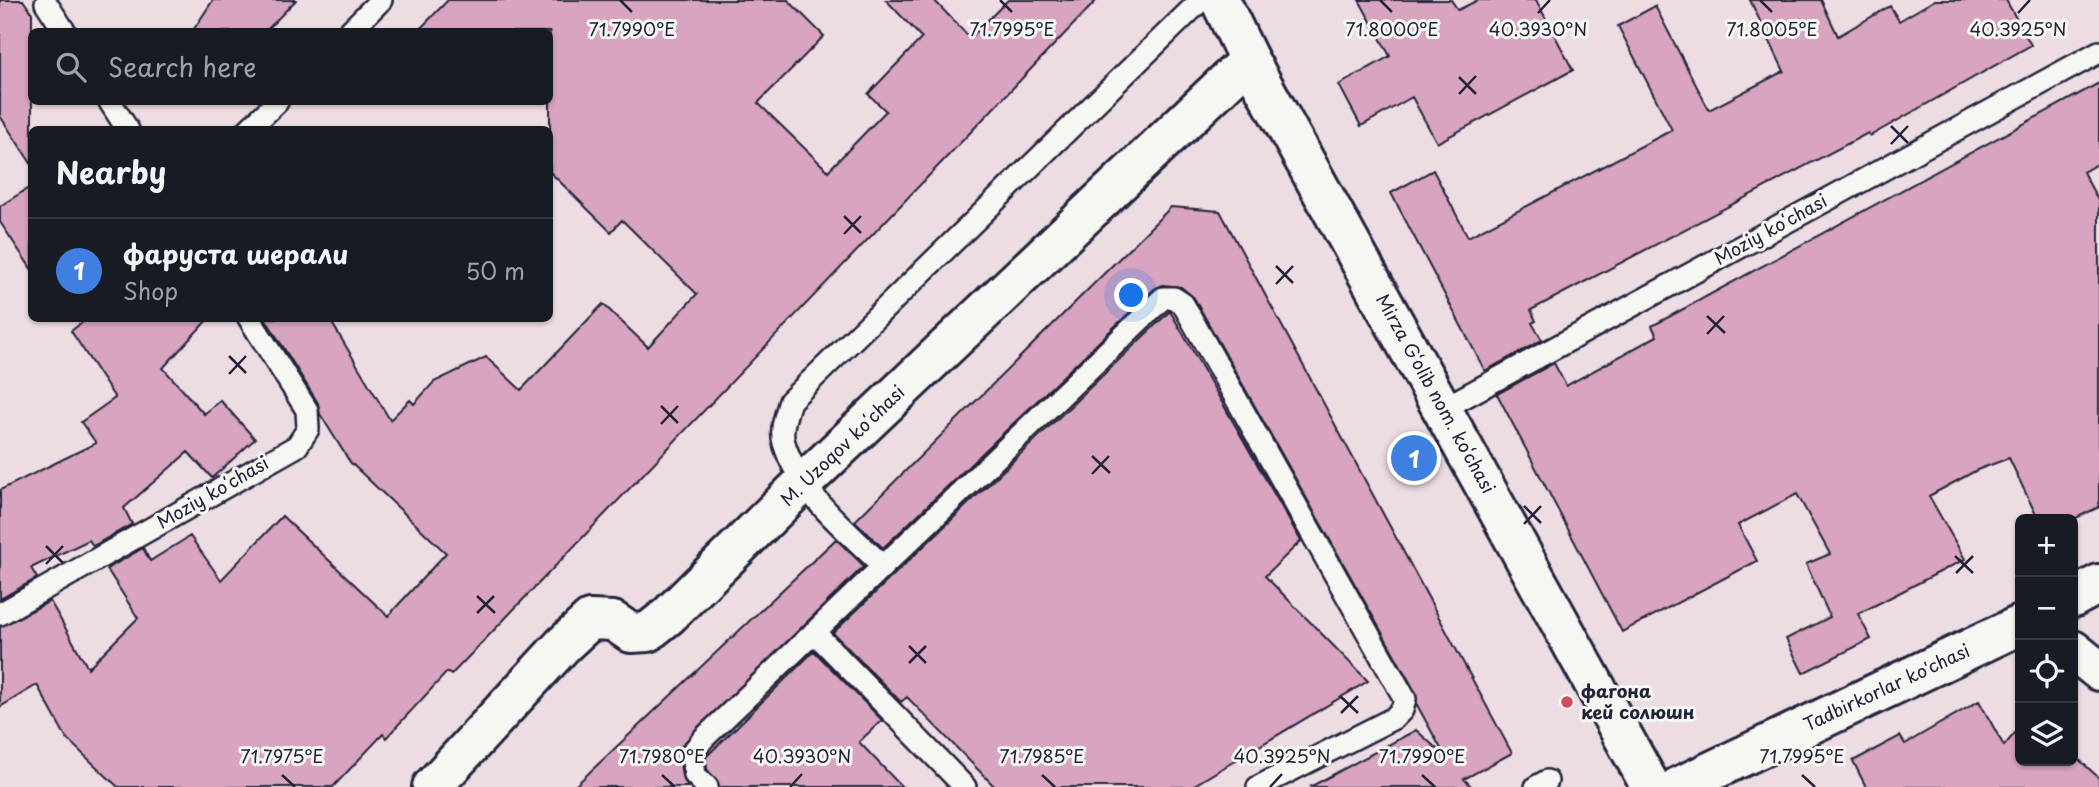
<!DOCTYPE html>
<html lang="en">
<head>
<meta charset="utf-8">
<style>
	body { margin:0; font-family:"Playpen Sans",sans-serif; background:#242831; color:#f1f3f6 }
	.controls { position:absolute; right:21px; bottom:21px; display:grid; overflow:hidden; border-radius:10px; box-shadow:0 2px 5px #0004 }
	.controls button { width:63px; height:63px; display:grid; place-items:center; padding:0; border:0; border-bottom:2px solid #363941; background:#171b24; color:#f1f3f6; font:35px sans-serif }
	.you { position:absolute; left:1132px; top:296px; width:24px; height:24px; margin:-18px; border:5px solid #fff; border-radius:50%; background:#1a73e8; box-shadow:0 0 0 10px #1a73e833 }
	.badge { display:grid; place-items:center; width:46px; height:46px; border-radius:50%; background:#d1495b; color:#fff; font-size:23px; font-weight:700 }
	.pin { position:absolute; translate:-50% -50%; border:4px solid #fff; box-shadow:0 2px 7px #0006 }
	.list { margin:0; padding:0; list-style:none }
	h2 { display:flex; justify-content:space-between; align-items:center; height:91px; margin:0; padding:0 28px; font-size:30px }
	h2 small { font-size:23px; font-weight:400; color:#9ea1a6 }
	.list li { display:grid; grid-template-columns:46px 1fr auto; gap:21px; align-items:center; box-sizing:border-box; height:105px; padding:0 28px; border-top:2px solid #363941 }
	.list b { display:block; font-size:26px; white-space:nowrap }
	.list p { margin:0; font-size:23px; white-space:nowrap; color:#9ea1a6 }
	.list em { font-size:23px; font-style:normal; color:#9ea1a6 }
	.icon { flex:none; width:38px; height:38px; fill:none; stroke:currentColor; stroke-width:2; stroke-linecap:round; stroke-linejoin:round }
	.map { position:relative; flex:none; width:2099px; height:787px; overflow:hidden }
	.search { position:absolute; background:#171b24; box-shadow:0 2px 5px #0004; left:28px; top:28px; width:525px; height:77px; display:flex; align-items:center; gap:18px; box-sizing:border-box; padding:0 24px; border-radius:10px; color:#9ea1a6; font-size:26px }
	.panel { position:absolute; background:#171b24; box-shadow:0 2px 5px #0004; left:28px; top:126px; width:525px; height:196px; border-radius:10px }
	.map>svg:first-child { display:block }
	.building { fill:#d8a4bf; stroke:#22223b; stroke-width:2 }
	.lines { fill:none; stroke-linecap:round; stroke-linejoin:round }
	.lane-casing { stroke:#22223b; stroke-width:26 }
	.street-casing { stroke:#22223b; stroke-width:44 }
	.secondary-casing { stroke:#22223b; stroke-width:44 }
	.lane { stroke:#f6f6f2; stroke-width:21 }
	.street { stroke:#f6f6f2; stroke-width:38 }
	.secondary { stroke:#f6f6f2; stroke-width:38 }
	.ticks { fill:none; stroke:#22223b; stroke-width:2.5 }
	.poi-dot { fill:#d1495b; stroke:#f6f6f2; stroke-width:2.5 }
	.labels { text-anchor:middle; stroke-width:6; stroke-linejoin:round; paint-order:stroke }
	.street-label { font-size:18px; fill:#22223b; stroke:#f6f6f2 }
	.poi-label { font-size:18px; font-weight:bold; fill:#22223b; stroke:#f6f6f2; text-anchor:start }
	.ticks-label { font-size:18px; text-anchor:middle; fill:#22223b; stroke:#f6f6f2; stroke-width:6; stroke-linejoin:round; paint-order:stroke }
</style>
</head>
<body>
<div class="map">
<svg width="2099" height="787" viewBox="0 0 2099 787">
	<rect width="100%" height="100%" fill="#eddde3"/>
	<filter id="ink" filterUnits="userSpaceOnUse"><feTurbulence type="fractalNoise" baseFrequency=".0143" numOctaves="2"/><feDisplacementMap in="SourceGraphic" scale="14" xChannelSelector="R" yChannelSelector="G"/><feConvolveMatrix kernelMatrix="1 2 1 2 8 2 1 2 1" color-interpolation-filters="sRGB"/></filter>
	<g filter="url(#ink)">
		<path class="building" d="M 0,0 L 23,0 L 32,13 L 32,165 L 0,116 Z
			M 213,0 L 296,0 L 265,32 L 192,32 Z
			M 448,0 L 788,0 L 824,36 L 758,103 L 828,171 L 886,111 L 868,94 L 922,38 L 886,0 L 934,0 L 970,38 L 1008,0 L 1097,0 L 451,675 L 447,672 L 386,738 L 383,734 L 333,787 L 118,787 L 67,739 L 37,685 L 0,707 L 0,627 L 50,601 L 88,668 L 138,618 L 107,569 L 143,548 L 150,561 L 190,536 L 221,580 L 282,516 L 388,616 L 446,553 L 350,462 L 320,414 L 318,403 L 265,318 L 329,318 L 390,420 L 410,400 L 414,404 L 434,382 L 486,357 L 521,390 L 603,304 L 648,347 L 697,294 L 622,220 L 611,232 L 550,172 L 550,32 L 417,32 Z
			M 1359,0 L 1451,0 L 1458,10 L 1478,0 L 1536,0 L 1573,70 L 1437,143 L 1412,97 L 1361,126 L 1339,85 L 1390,56 Z
			M 1750,0 L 1821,0 L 1838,36 L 1890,6 L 1899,21 L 1935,0 L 2006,0 L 2031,45 L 1870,136 L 1868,133 L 1531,310 L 1536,321 L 1532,323 L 1542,340 L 1485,371 L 1391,193 L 1433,170 L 1468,237 L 1672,130 L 1618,26 L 1655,6 L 1709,110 L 1784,71 Z
			M 2099,83 L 2099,163 L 2083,172 L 2099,202 L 2099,507 L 2074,519 L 2038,519 L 2009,458 L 1977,470 L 1929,496 L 1965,559 L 1858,614 L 1871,639 L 1803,673 L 1786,639 L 1830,617 L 1806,564 L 1830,554 L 1797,494 L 1738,525 L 1757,561 L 1622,632 L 1497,394 L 1554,363 L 1566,386 L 1657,336 L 1652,326 Z
			M 32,186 L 32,270 L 0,222 L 0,206 Z
			M 1171,207 L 1220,211 L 1512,753 L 1464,779 L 1472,787 L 1310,787 L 1416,730 L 1445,756 L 1417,705 L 1416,693 L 1194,298 L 1181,287 L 1163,285 L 1154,289 L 883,548 L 855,521 Z
			M 1170,311 L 1301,541 L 1265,576 L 1368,681 L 1191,787 L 995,787 L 907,697 L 901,702 L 833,633 Z
			M 88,318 L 209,318 L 163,368 L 204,414 L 220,400 L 255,439 L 212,478 L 188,452 L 124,508 L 132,524 L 93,546 L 89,540 L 31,568 L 37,578 L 0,599 L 0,490 L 96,443 L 81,422 L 115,398 L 71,331 Z
			M 836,539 L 864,566 L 682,745 L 679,754 L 682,777 L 688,787 L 574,787 Z
			M 814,651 L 882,720 L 859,742 L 902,787 L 720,787 L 707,769 L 706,757 Z
			M 1979,701 L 2004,746 L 2020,727 L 2020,761 L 2073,761 L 2073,754 L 2099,778 L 2099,787 L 1866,787 L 1853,761 L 1900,736 L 1905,744 Z"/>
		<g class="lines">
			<defs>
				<path id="lane" d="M 46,3 L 65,32
					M 349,32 L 381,0
					M 110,102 L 128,130
					M 248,130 L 277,102
					M 1444,408 L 2099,52
					M 882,565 C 846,530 799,493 784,443 C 780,429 786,415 790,401 L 1201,0
					M 0,614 L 297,446 L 308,429 L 307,410 L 249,318
					M 814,632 L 965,787
					M 707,787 L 695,775 L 692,753 L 704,738 L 1163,298 L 1174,298 L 1183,304 L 1405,699 L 1402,710 L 1394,718 L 1258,787
					M 1536,787 L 1547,781"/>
				<path id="street" d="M 2073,650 L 2099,671
					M 432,787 L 563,645 L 590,620 L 613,621 L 631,633 L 648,632 L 668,616 L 803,483 L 1249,60"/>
				<path id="secondary" d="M 1220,0 L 1249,60 L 1651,787
					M 2073,598 L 2099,584
					M 1678,787 L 2020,625"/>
			</defs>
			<use href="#lane" class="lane-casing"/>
			<use href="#street" class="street-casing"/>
			<use href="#secondary" class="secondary-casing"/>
			<use href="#lane" class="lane"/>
			<use href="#street" class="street"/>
			<use href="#secondary" class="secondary"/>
		</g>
	</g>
	<path class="ticks" d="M 620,0 L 632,12M 1000,0 L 1012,12M 1380,0 L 1392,12M 1760,0 L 1772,12M 1538,13 L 1550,0M 2018,13 L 2030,0M 1459,77 L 1476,94M 1459,94 L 1476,76M 1891,126 L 1908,143M 1891,144 L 1908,126M 844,216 L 861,233M 844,234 L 861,216M 1276,266 L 1293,283M 1276,284 L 1293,266M 1707,316 L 1725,333M 1707,334 L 1724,316M 229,356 L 246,373M 229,374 L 246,356M 661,406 L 678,423M 661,424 L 678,406M 1092,456 L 1110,473M 1092,474 L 1109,456M 1524,506 L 1541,523M 1524,524 L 1541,506M 46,546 L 63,563M 1955,556 L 1973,573M 46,564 L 63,546M 1956,573 L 1973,556M 477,596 L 495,613M 477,613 L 494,596M 909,646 L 926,663M 909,663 L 926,646M 1340,696 L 1358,713M 1341,713 L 1358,696M 282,775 L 295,787M 662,775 L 675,787M 1042,775 L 1055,787M 1422,775 L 1435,787M 1802,775 L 1815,787M 790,787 L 802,774M 1270,787 L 1282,774"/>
	<circle class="poi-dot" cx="1567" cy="702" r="7"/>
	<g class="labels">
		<g class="street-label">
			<text transform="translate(1771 230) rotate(-29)" y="6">Moziy koʻchasi</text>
			<text transform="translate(1435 394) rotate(61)" y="6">Mirza G‘olib nom. ko‘chasi</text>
			<text transform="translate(843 446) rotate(-44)" y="6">M. Uzoqov koʻchasi</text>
			<text transform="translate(213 493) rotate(-30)" y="6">Moziy koʻchasi</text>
			<text transform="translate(1887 688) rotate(-25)" y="6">Tadbirkorlar ko'chasi</text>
		</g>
		<g class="poi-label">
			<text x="1581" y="698">фагона<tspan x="1581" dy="21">кей солюшн</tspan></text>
		</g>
	</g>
	<g class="ticks-label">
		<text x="632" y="36">71.7990°E</text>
		<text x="1012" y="36">71.7995°E</text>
		<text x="1392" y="36">71.8000°E</text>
		<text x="1772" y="36">71.8005°E</text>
		<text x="1538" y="36">40.3930°N</text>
		<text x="2018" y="36">40.3925°N</text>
		<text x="802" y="763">40.3930°N</text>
		<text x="1282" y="763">40.3925°N</text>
		<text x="282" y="763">71.7975°E</text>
		<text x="662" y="763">71.7980°E</text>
		<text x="1042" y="763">71.7985°E</text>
		<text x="1422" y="763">71.7990°E</text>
		<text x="1802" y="763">71.7995°E</text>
	</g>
</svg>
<div class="controls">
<button>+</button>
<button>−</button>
<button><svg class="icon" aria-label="locate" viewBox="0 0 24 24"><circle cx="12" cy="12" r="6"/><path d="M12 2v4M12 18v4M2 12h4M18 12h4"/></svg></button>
<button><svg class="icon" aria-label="layers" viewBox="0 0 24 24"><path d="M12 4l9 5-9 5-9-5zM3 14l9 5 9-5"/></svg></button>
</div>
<div class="you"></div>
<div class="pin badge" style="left:1414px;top:458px;background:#3f7fe0">1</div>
<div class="search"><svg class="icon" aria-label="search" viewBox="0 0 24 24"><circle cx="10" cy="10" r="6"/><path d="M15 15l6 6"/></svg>Search here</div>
<section class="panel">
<h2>Nearby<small></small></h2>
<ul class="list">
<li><span class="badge" style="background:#3f7fe0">1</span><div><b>фаруста шерали</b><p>Shop</p></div><em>50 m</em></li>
</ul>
</section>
</div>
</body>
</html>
